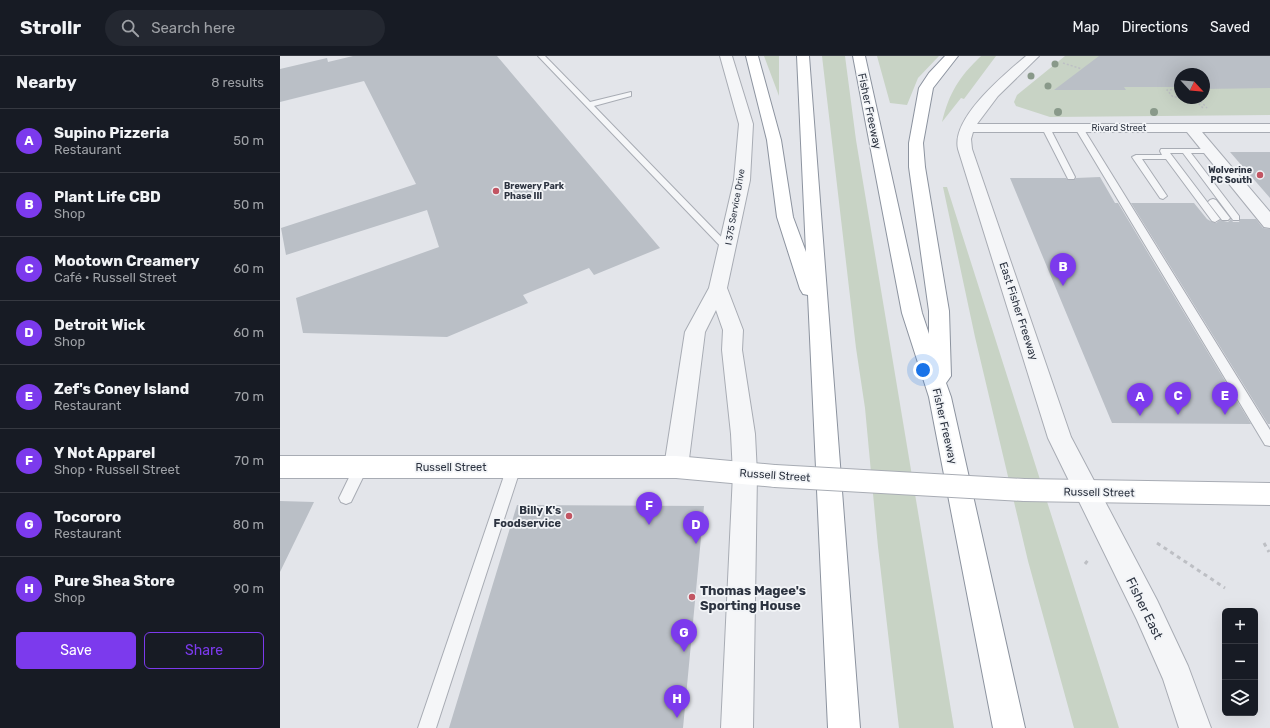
<!DOCTYPE html>
<html lang="en">
<head>
<meta charset="utf-8">
<style>
	body { margin:0; font-family:Rubik,sans-serif; background:#242831; color:#f1f3f6 }
	.controls { position:absolute; right:12px; bottom:12px; display:grid; overflow:hidden; border-radius:6px; box-shadow:0 4px 16px #0002 }
	.controls button { width:36px; height:36px; display:grid; place-items:center; padding:0; border:0; border-bottom:1px solid #363941; background:#171b24; color:#f1f3f6; font:20px sans-serif }
	.compass { position:absolute; left:894px; top:12px; width:36px; height:36px; border-radius:50%; background:#171b24; box-shadow:0 4px 16px #0002; rotate:116deg }
	.you { position:absolute; left:643px; top:314px; width:14px; height:14px; margin:-10px; border:3px solid #fff; border-radius:50%; background:#1a73e8; box-shadow:0 0 0 6px #1a73e833 }
	.badge { display:grid; place-items:center; width:26px; height:26px; border-radius:50%; background:#7c3aed; color:#fff; font-size:13px; font-weight:700 }
	.pin { position:absolute; translate:-50% -33px; filter:drop-shadow(0 1px 2px #0008) }
	.pin::after { content:''; position:absolute; top:21px; width:14px; height:12px; background:inherit; clip-path:polygon(0 0,100% 0,50% 100%) }
	.list { margin:0; padding:0; list-style:none }
	h2 { display:flex; justify-content:space-between; align-items:center; height:52px; margin:0; padding:0 16px; font-size:17px }
	h2 small { font-size:13px; font-weight:400; color:#9ea1a6 }
	.list li { display:grid; grid-template-columns:26px 1fr auto; gap:12px; align-items:center; box-sizing:border-box; height:64px; padding:0 16px; border-top:1px solid #363941 }
	.list b { display:block; font-size:15px; white-space:nowrap }
	.list p { margin:0; font-size:13px; white-space:nowrap; color:#9ea1a6 }
	.list em { font-size:13px; font-style:normal; color:#9ea1a6 }
	.actions { display:flex; gap:8px; padding:12px 16px }
	.actions a { flex:1; padding:9px 0; border:1px solid #7c3aed; border-radius:6px; text-align:center; font-size:14px; color:#7c3aed }
	.actions .main { background:#7c3aed; color:#fff }
	.icon { flex:none; width:22px; height:22px; fill:none; stroke:currentColor; stroke-width:2; stroke-linecap:round; stroke-linejoin:round }
	.map { position:relative; flex:none; width:990px; height:672px; overflow:hidden }
	header { display:flex; align-items:center; gap:24px; box-sizing:border-box; height:56px; padding:0 20px; background:#171b24; border-bottom:1px solid #363941 }
	header strong { font-size:19px }
	nav { display:flex; gap:22px; margin-inline-start:auto; font-size:14px }
	.search { width:280px; height:36px; background:#242831; display:flex; align-items:center; gap:10px; box-sizing:border-box; padding:0 14px; border-radius:22px; color:#9ea1a6; font-size:15px }
	main { display:flex }
	aside { flex:1; background:#171b24 }
	.map>svg:first-child { display:block }
	.green { fill:#c8d3c5; fill-rule:evenodd }
	.building { fill:#babfc6 }
	.lines { fill:none; stroke-linecap:round; stroke-linejoin:round }
	.lane-casing { stroke:#a8acb4; stroke-width:2 }
	.street-casing { stroke:#a8acb4; stroke-width:2 }
	.secondary-casing { stroke:#a8acb4; stroke-width:2 }
	.highway-casing { stroke:#8c939f; stroke-width:2 }
	.path-far1 { stroke:#bdbfc4; stroke-width:1.5; stroke-dasharray:2 2; stroke-linecap:butt }
	.path { stroke:#bdbfc4; stroke-width:3; stroke-dasharray:4 4; stroke-linecap:butt }
	.lane { fill:#f5f6f8; fill-rule:evenodd }
	.street { fill:#f5f6f8; fill-rule:evenodd }
	.secondary { fill:#fff; fill-rule:evenodd }
	.highway { fill:#fff; fill-rule:evenodd }
	.secondary-bridge-casing { stroke:#a8acb4; stroke-width:24; stroke-linecap:butt }
	.secondary-bridge { stroke:#fff; stroke-width:22 }
	.tree { fill:#89998a }
	.poi-dot { fill:#c25563; stroke:#f2f4f7; stroke-width:1.5 }
	.labels { text-anchor:middle; stroke-width:3.5; stroke-linejoin:round; paint-order:stroke }
	.far-street-label { font-size:9px; fill:#2c3340; stroke:#f2f4f7 }
	.far-poi-label { font-size:9px; font-weight:bold; fill:#2c3340; stroke:#f2f4f7; text-anchor:end }
	.street-label { font-size:11px; fill:#2c3340; stroke:#f2f4f7 }
	.poi-label { font-size:11px; font-weight:bold; fill:#2c3340; stroke:#f2f4f7; text-anchor:end }
	.near-poi-label { font-size:13px; font-weight:bold; fill:#2c3340; stroke:#f2f4f7; text-anchor:start }
	.near-street-label { font-size:13px; fill:#2c3340; stroke:#f2f4f7 }
</style>
</head>
<body>
<header>
<strong>Strollr</strong>
<div class="search"><svg class="icon" aria-label="search" viewBox="0 0 24 24"><circle cx="10" cy="10" r="6"/><path d="M15 15l6 6"/></svg>Search here</div>
<nav><a>Map</a><a>Directions</a><a>Saved</a></nav>
</header>
<main>
<aside>
<h2>Nearby<small>8 results</small></h2>
<ul class="list">
<li><span class="badge">A</span><div><b>Supino Pizzeria</b><p>Restaurant</p></div><em>50 m</em></li>
<li><span class="badge">B</span><div><b>Plant Life CBD</b><p>Shop</p></div><em>50 m</em></li>
<li><span class="badge">C</span><div><b>Mootown Creamery</b><p>Café · Russell Street</p></div><em>60 m</em></li>
<li><span class="badge">D</span><div><b>Detroit Wick</b><p>Shop</p></div><em>60 m</em></li>
<li><span class="badge">E</span><div><b>Zef's Coney Island</b><p>Restaurant</p></div><em>70 m</em></li>
<li><span class="badge">F</span><div><b>Y Not Apparel</b><p>Shop · Russell Street</p></div><em>70 m</em></li>
<li><span class="badge">G</span><div><b>Tocororo</b><p>Restaurant</p></div><em>80 m</em></li>
<li><span class="badge">H</span><div><b>Pure Shea Store</b><p>Shop</p></div><em>90 m</em></li>
</ul>
<div class="actions"><a class="main">Save</a><a>Share</a></div>
</aside>
<div class="map">
<svg width="990" height="672" viewBox="0 0 990 672">
	<rect width="100%" height="100%" fill="#e3e5ea"/>
	<path class="green" d="M 484,0 L 499,0 L 499,40 Z
		M 542,0 L 565,0 L 576,84 L 674,672 L 619,672 L 598,491 L 585,352 L 576,292 Z
		M 597,0 L 659,0 L 638,22 L 627,49 L 610,47 Z
		M 701,0 L 716,0 L 684,43 L 681,42 L 662,66 C 669,37 679,21 701,0 Z
		M 785,0 L 990,0 L 990,59 L 770,61 L 736,50 L 734,46 L 737,39 ZM 900,18 L 924,18 L 924,42 L 900,42 Z
		M 663,131 L 667,131 L 839,672 L 794,672 L 748,505 L 695,281 Z"/>
	<path class="building" d="M 73,0 L 217,0 L 380,192 L 314,219 L 309,212 L 243,239 L 248,247 L 167,281 L 23,277 L 16,242 L 159,191 L 147,154 L 6,199 L 1,172 L 136,128 L 84,25 L 0,46 L 0,13 L 47,2 L 48,6 Z
		M 819,0 L 990,0 L 990,32 L 924,33 L 924,18 L 900,18 L 900,31 L 844,31 L 846,34 L 774,34 Z
		M 950,96 L 990,96 L 990,142 Z
		M 820,121 L 835,147 L 838,147 L 971,368 L 832,367 L 730,122 L 786,122 L 788,124 L 794,124 L 796,122 Z
		M 851,147 L 914,147 L 927,163 L 932,166 L 936,167 L 940,164 L 948,166 L 951,163 L 953,166 L 959,166 L 960,163 L 976,163 L 983,172 L 990,173 L 990,368 L 988,368 Z
		M 0,445 L 34,446 L 0,516 Z
		M 237,449 L 424,450 L 403,672 L 169,672 Z"/>
	<g class="lines">
		<defs>
			<path id="lane" d="M 258,0 L 265,0 L 310,46 L 351,36 L 351,40 L 314,50 L 451,191 L 453,193 L 451,195 L 445,195 Z
				M 763,70 L 770,72 L 795,121 L 794,123 L 788,123 L 787,121 L 762,72 Z
				M 796,70 L 803,72 L 990,374 L 990,390 L 985,389 L 795,72 Z
				M 881,93 L 933,93 L 934,95 L 930,97 L 911,97 L 959,160 L 959,164 L 953,164 L 903,97 L 890,97 L 940,163 L 935,166 L 932,165 L 886,103 L 862,103 L 887,140 L 883,143 L 880,142 L 852,101 L 856,99 L 882,99 L 880,95 Z
				M 933,143 L 936,144 L 950,162 L 948,164 L 942,164 L 928,146 L 930,144 Z
				M 81,405 L 86,407 L 88,411 L 71,446 L 66,448 L 61,446 L 59,442 L 61,438 L 76,407 Z
				M 234,405 L 239,407 L 241,411 L 156,672 L 138,672 L 227,411 L 229,407 Z"/>
			<path id="street" d="M 440,0 L 452,0 L 473,68 L 470,124 L 447,232 L 463,274 L 462,294 L 475,378 L 477,418 L 473,672 L 441,672 L 453,418 L 451,378 L 442,294 L 443,274 L 436,254 L 425,276 L 408,411 L 405,419 L 396,422 L 387,419 L 384,411 L 405,276 L 429,232 L 454,124 L 459,68 Z
				M 746,0 L 759,0 L 718,40 L 697,68 L 990,68 L 990,76 L 922,76 L 990,156 L 990,172 L 984,171 L 907,76 L 693,76 L 691,83 L 692,93 L 791,381 L 877,544 L 908,610 L 931,672 L 899,672 L 883,623 L 857,564 L 768,382 L 678,93 C 671,62 724,19 746,0 Z"/>
			<path id="secondary" d="M 0,400 L 396,400 L 495,409 L 504,412 L 507,420 L 504,428 L 495,431 L 396,422 L 0,422 Z
				M 744,423 L 990,427 L 990,449 L 744,445 L 735,442 L 732,434 L 735,426 Z"/>
			<path id="highway" d="M 466,0 L 478,0 L 501,84 L 513,161 L 526,196 L 517,0 L 529,0 L 580,672 L 548,672 L 528,239 L 523,238 L 520,233 L 497,161 L 487,84 Z
				M 573,0 L 585,0 L 642,257 L 649,278 L 649,255 L 629,111 L 629,87 L 639,32 L 649,17 L 665,0 L 678,0 L 653,32 L 643,87 L 645,111 L 669,255 L 671,320 L 666,327 L 671,341 L 745,672 L 713,672 L 649,341 L 622,257 Z"/>
		</defs>
		<use href="#lane" class="lane-casing"/>
		<use href="#street" class="street-casing"/>
		<use href="#secondary" class="secondary-casing"/>
		<use href="#highway" class="highway-casing"/>
		<path class="path-far1" d="M 783,7 L 802,13
			M 900,33 L 887,34 L 893,41 L 900,41
			M 913,42 L 923,52
			M 918,42 L 927,52"/>
		<path class="path" d="M 877,487 L 945,532
			M 984,487 L 989,496
			M 805,508 L 808,504"/>
		<use href="#lane" class="lane"/>
		<use href="#street" class="street"/>
		<use href="#secondary" class="secondary"/>
		<use href="#highway" class="highway"/>
		<defs>
			<path id="secondary-bridge" d="M 495,420 L 744,434"/>
		</defs>
		<use href="#secondary-bridge" class="secondary-bridge-casing"/>
		<use href="#secondary-bridge" class="secondary-bridge"/>
	</g>
	<g class="tree">
		<circle cx="775" cy="8" r="3.5"/>
		<circle cx="751" cy="20" r="3.5"/>
		<circle cx="768" cy="30" r="3.5"/>
		<circle cx="778" cy="56" r="4"/>
		<circle cx="874" cy="56" r="4"/>
	</g>
	<g class="poi-dot">
		<circle cx="980" cy="119" r="4"/>
		<circle cx="216" cy="135" r="4"/>
		<circle cx="289" cy="460" r="4"/>
		<circle cx="412" cy="541" r="4"/>
	</g>
	<g class="labels">
		<g class="far-street-label">
			<text x="839" y="75">Rivard Street</text>
			<text transform="translate(455 151) rotate(-80)" y="3">I 375 Service Drive</text>
		</g>
		<g class="far-poi-label">
			<text x="972" y="117">Wolverine<tspan x="972" dy="10">PC South</tspan></text>
			<text x="224" y="133" text-anchor="start">Brewery Park<tspan x="224" dy="10">Phase III</tspan></text>
		</g>
		<g class="street-label">
			<text transform="translate(590 55) rotate(78)" y="4">Fisher Freeway</text>
			<text transform="translate(739 255) rotate(72)" y="4">East Fisher Freeway</text>
			<text transform="translate(665 370) rotate(77)" y="4">Fisher Freeway</text>
			<text x="171" y="415">Russell Street</text>
			<text transform="translate(495 419) rotate(4)" y="4">Russell Street</text>
			<text transform="translate(819 436) rotate(1)" y="4">Russell Street</text>
		</g>
		<g class="poi-label">
			<text x="281" y="458">Billy K's<tspan x="281" dy="13">Foodservice</tspan></text>
		</g>
		<g class="near-poi-label">
			<text x="420" y="539">Thomas Magee's<tspan x="420" dy="15">Sporting House</tspan></text>
		</g>
		<g class="near-street-label">
			<text transform="translate(865 552) rotate(64)" y="5">Fisher East</text>
		</g>
	</g>
</svg>
<div class="controls">
<button>+</button>
<button>−</button>
<button><svg class="icon" aria-label="layers" viewBox="0 0 24 24"><path d="M12 4l9 5-9 5-9-5zM3 14l9 5 9-5"/></svg></button>
</div>
<svg class="compass" viewBox="-18 -18 36 36"><path d="M0-13l5 13h-10z" fill="#e53935"/><path d="M0 13l5-13h-10z" fill="#9ea1a6"/></svg>
<div class="you"></div>
<div class="pin badge" style="left:860px;top:360px">A</div>
<div class="pin badge" style="left:783px;top:230px">B</div>
<div class="pin badge" style="left:898px;top:359px">C</div>
<div class="pin badge" style="left:416px;top:488px">D</div>
<div class="pin badge" style="left:945px;top:359px">E</div>
<div class="pin badge" style="left:369px;top:469px">F</div>
<div class="pin badge" style="left:404px;top:596px">G</div>
<div class="pin badge" style="left:397px;top:662px">H</div>
</div>
</main>
</body>
</html>
